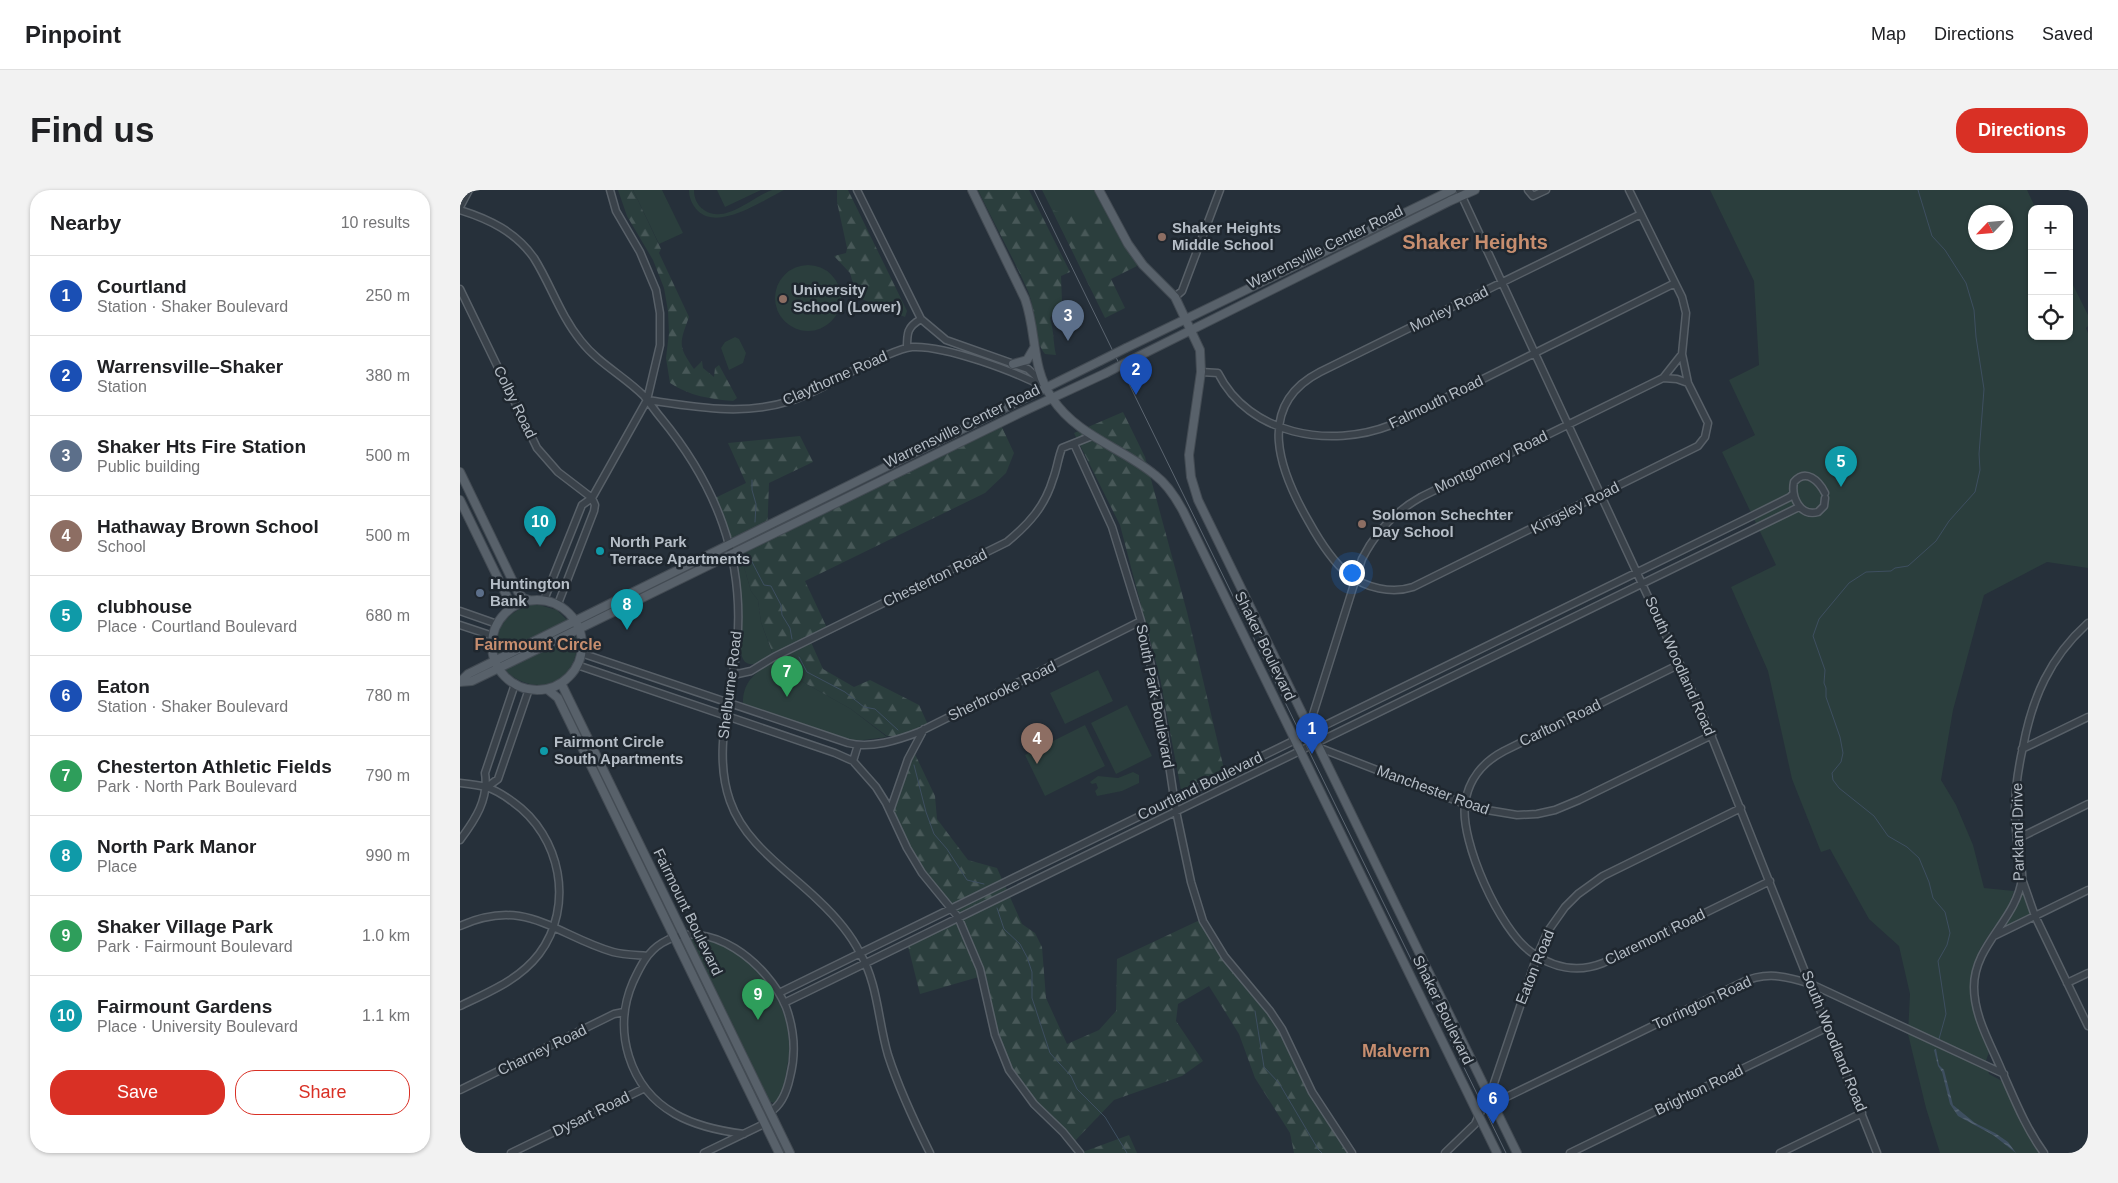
<!DOCTYPE html>
<html lang="en">
<head>
<meta charset="utf-8">
<style>
	body { margin:0; font-family:Arial,sans-serif; background:#f2f2f2; color:#202124 }
	.controls { position:absolute; right:15px; top:15px; display:grid; overflow:hidden; border-radius:10px; box-shadow:0 1px 4px #0004 }
	.controls button { width:45px; height:45px; display:grid; place-items:center; padding:0; border:0; border-bottom:1px solid #e0e0e0; background:#fff; color:#202124; font:25px sans-serif }
	.compass { position:absolute; left:1508px; top:15px; width:45px; height:45px; border-radius:50%; background:#fff; box-shadow:0 1px 4px #0004; rotate:244deg }
	.you { position:absolute; left:891px; top:382px; width:18px; height:18px; margin:-12px; border:4px solid #fff; border-radius:50%; background:#1a73e8; box-shadow:0 0 0 8px #1a73e833 }
	.badge { display:grid; place-items:center; width:32px; height:32px; border-radius:50%; background:#d93025; color:#fff; font-size:16px; font-weight:700 }
	.pin { position:absolute; translate:-50% -41px; filter:drop-shadow(0 1px 2px #0008) }
	.pin::after { content:''; position:absolute; top:26px; width:18px; height:15px; background:inherit; clip-path:polygon(0 0,100% 0,50% 100%) }
	.list { margin:0; padding:0; list-style:none }
	h2 { display:flex; justify-content:space-between; align-items:center; height:65px; margin:0; padding:0 20px; font-size:21px }
	h2 small { font-size:16px; font-weight:400; color:#757577 }
	.list li { display:grid; grid-template-columns:32px 1fr auto; gap:15px; align-items:center; box-sizing:border-box; height:80px; padding:0 20px; border-top:1px solid #e0e0e0 }
	.list b { display:block; font-size:19px; white-space:nowrap }
	.list p { margin:0; font-size:16px; white-space:nowrap; color:#757577 }
	.list em { font-size:16px; font-style:normal; color:#757577 }
	.actions { display:flex; gap:10px; padding:15px 20px }
	.actions a { flex:1; padding:11px 0; border:1px solid #d93025; border-radius:20px; text-align:center; font-size:18px; color:#d93025 }
	.actions .main { background:#d93025; color:#fff }
	.icon { flex:none; width:28px; height:28px; fill:none; stroke:currentColor; stroke-width:2; stroke-linecap:round; stroke-linejoin:round }
	.map { position:relative; flex:none; width:1628px; height:963px; overflow:hidden; border-radius:20px }
	header { display:flex; align-items:center; gap:30px; box-sizing:border-box; height:70px; padding:0 25px; background:#fff; border-bottom:1px solid #e0e0e0 }
	header strong { font-size:24px }
	nav { display:flex; gap:28px; margin-inline-start:auto; font-size:18px }
	.intro { display:flex; align-items:center; justify-content:space-between; box-sizing:border-box; height:120px; padding:0 30px }
	h1 { margin:0; font-size:35px }
	.button { padding:12px 22px; border-radius:20px; background:#d93025; color:#fff; font-size:18px; font-weight:700 }
	main { display:flex; gap:30px; padding:0 30px }
	aside { flex:1; background:#fff; border-radius:20px; box-shadow:0 1px 4px #0004 }
	.map>svg:first-child { display:block }
	.green { fill:#2b3e3d; fill-rule:evenodd }
	.forest { fill:url(#forest-firs) }
	.water { fill:url(#water-waves) }
	.lines { fill:none; stroke-linecap:round; stroke-linejoin:round }
	.stream { stroke:#3e4f60; stroke-width:1 }
	.minor-casing { stroke:#586068; stroke-width:9 }
	.major-casing { stroke:#434b53; stroke-width:10 }
	.minor { stroke:#3a424a; stroke-width:6 }
	.major { stroke:#58616a; stroke-width:8 }
	.tram { stroke:#5c6671; stroke-width:1 }
	.major-bridge-casing { stroke:#434b53; stroke-width:10; stroke-linecap:butt }
	.major-bridge { stroke:#58616a; stroke-width:8 }
	.education-dot { fill:#8d6e63; stroke:#1f272f; stroke-width:2 }
	.culture-dot { fill:#0f9aa8; stroke:#1f272f; stroke-width:2 }
	.service-dot { fill:#5c6f8a; stroke:#1f272f; stroke-width:2 }
	.labels { text-anchor:middle; stroke-width:5; stroke-linejoin:round; paint-order:stroke }
	.poi-label { font-size:15px; font-weight:bold; fill:#b5bdc6; stroke:#1f272f; text-anchor:start }
	.street-label { font-size:15px; fill:#b5bdc6; stroke:#1f272f }
	.neighbourhood-label { font-size:16px; font-weight:bold; fill:#c78e6f; stroke:#1f272f }
	.quarter-label { font-size:18px; font-weight:bold; fill:#c78e6f; stroke:#1f272f }
	.district-label { font-size:20px; font-weight:bold; fill:#c78e6f; stroke:#1f272f }
</style>
</head>
<body>
<header>
<strong>Pinpoint</strong>
<nav><a>Map</a><a>Directions</a><a>Saved</a></nav>
</header>
<div class="intro"><h1>Find us</h1><a class="button">Directions</a></div>
<main>
<aside>
<h2>Nearby<small>10 results</small></h2>
<ul class="list">
<li><span class="badge" style="background:#1a4fb4">1</span><div><b>Courtland</b><p>Station · Shaker Boulevard</p></div><em>250 m</em></li>
<li><span class="badge" style="background:#1a4fb4">2</span><div><b>Warrensville–Shaker</b><p>Station</p></div><em>380 m</em></li>
<li><span class="badge" style="background:#5c6f8a">3</span><div><b>Shaker Hts Fire Station</b><p>Public building</p></div><em>500 m</em></li>
<li><span class="badge" style="background:#8d6e63">4</span><div><b>Hathaway Brown School</b><p>School</p></div><em>500 m</em></li>
<li><span class="badge" style="background:#0f9aa8">5</span><div><b>clubhouse</b><p>Place · Courtland Boulevard</p></div><em>680 m</em></li>
<li><span class="badge" style="background:#1a4fb4">6</span><div><b>Eaton</b><p>Station · Shaker Boulevard</p></div><em>780 m</em></li>
<li><span class="badge" style="background:#2e9e5b">7</span><div><b>Chesterton Athletic Fields</b><p>Park · North Park Boulevard</p></div><em>790 m</em></li>
<li><span class="badge" style="background:#0f9aa8">8</span><div><b>North Park Manor</b><p>Place</p></div><em>990 m</em></li>
<li><span class="badge" style="background:#2e9e5b">9</span><div><b>Shaker Village Park</b><p>Park · Fairmount Boulevard</p></div><em>1.0 km</em></li>
<li><span class="badge" style="background:#0f9aa8">10</span><div><b>Fairmount Gardens</b><p>Place · University Boulevard</p></div><em>1.1 km</em></li>
</ul>
<div class="actions"><a class="main">Save</a><a>Share</a></div>
</aside>
<div class="map">
<svg width="1628" height="963" viewBox="0 0 1628 963">
	<defs>
		<pattern id="forest-firs" width="22" height="20" patternUnits="userSpaceOnUse" patternTransform="scale(1.25)"><rect width="22" height="20" fill="#2b3e3d"/><path d="M5 1l3.5 6h-7zM16 11l3.5 6h-7z" fill="#485858"/></pattern>
		<pattern id="water-waves" width="16" height="10" patternUnits="userSpaceOnUse" patternTransform="scale(1.25)"><rect width="16" height="10" fill="#3e4f60"/><path d="M0 5q4-4 8 0t8 0" fill="none" stroke="#586675"/></pattern>
	</defs>
	<rect width="100%" height="100%" fill="#26303a"/>
	<path class="green" d="M 173,0 L 202,0 L 223,43 L 199,54 Z
		M 229,0 L 234,0 C 234,8 237,15 244,20 C 265,35 292,7 312,0 C 315,0 320,0 324,0 C 302,11 259,41 238,21 C 232,15 229,8 229,0 Z
		M 257,0 L 301,0 L 265,17 Z
		M 582,0 L 639,0 L 682,73 L 631,98 Z
		M 1250,0 L 1567,0 L 1576,19 L 1572,19 L 1572,146 L 1609,146 L 1609,87 L 1628,125 L 1628,136 L 1626,138 L 1628,143 L 1628,378 L 1587,372 L 1524,405 L 1493,520 L 1481,590 L 1496,615 L 1513,655 L 1524,698 L 1554,701 C 1548,722 1534,736 1523,754 C 1498,795 1520,819 1529,858 C 1530,864 1526,867 1526,873 C 1527,876 1528,880 1529,884 L 1544,892 L 1565,940 L 1580,963 L 1480,963 L 1466,918 L 1448,844 L 1450,804 L 1439,756 L 1409,729 L 1370,659 L 1361,662 L 1332,589 L 1308,481 L 1271,397 L 1316,375 L 1262,262 L 1295,245 L 1269,190 L 1299,175 L 1294,91 ZM 1516,22 L 1546,22 L 1546,52 L 1516,52 Z
		M315 108a33 33 0 1 1 66 0a33 33 0 1 1-66 0Z
		M 275,147 L 279,149 L 286,163 L 283,173 L 269,180 L 261,158 L 265,152 Z
		M 279,372 L 284,377 L 291,401 L 298,410 L 301,432 L 313,465 C 269,495 282,444 282,419 C 281,404 279,388 279,372 Z
		M 76,414 L 97,420 L 107,430 L 40,465 L 38,463 C 32,437 51,418 76,414 Z
		M 114,446 L 117,448 C 120,491 77,510 46,481 L 48,477 Z
		M 316,469 L 336,488 L 391,519 L 427,547 L 396,551 L 377,547 L 283,515 C 282,490 297,482 316,469 Z
		M 638,480 L 653,511 L 605,534 L 590,503 Z
		M 667,515 L 692,566 L 656,584 L 631,533 Z
		M 625,535 L 645,576 L 585,606 L 565,565 Z
		M 673,582 L 679,585 L 679,593 L 662,601 L 637,606 L 635,601 L 638,598 L 636,593 L 632,594 L 630,592 L 638,586 L 658,588 Z
		M 1562,688 L 1575,726 L 1531,748 L 1543,734 Z
		M 228,745 C 239,748 251,750 261,755 C 307,773 338,829 327,877 C 325,889 324,904 315,913 L 310,912 Z"/>
	<path class="forest" d="M 158,0 L 173,0 L 201,59 L 199,63 L 229,127 C 219,154 218,156 234,179 L 242,171 L 243,178 L 254,187 L 255,178 L 259,175 L 277,208 L 273,211 C 250,209 230,206 210,193 L 206,168 L 209,143 L 208,121 L 204,98 L 193,70 L 167,26 Z
		M 377,0 L 388,0 L 447,121 L 445,127 L 397,107 L 390,83 L 374,66 L 386,63 L 387,58 L 377,12 Z
		M 518,0 L 569,0 L 610,82 L 601,86 L 602,111 L 590,128 C 594,141 593,152 596,165 L 585,164 C 572,147 576,121 568,101 C 553,67 534,34 518,0 Z
		M 592,20 L 616,27 L 640,24 C 649,58 644,58 677,76 L 651,89 L 665,118 L 645,128 Z
		M 663,222 L 685,267 L 727,422 L 764,579 L 721,600 L 700,488 L 660,335 L 614,243 Z
		M 540,233 L 554,263 L 546,283 L 525,303 L 345,391 L 368,440 L 350,450 L 363,479 L 394,497 L 410,490 L 459,515 L 469,537 L 453,560 L 475,606 L 477,629 L 508,670 L 537,678 L 562,734 L 575,743 L 582,757 L 586,808 L 607,854 L 639,840 L 656,821 L 657,769 L 742,729 L 752,750 L 810,821 L 839,876 L 892,963 L 834,963 L 830,943 L 795,888 L 779,844 L 749,796 L 718,814 L 716,831 L 743,871 L 722,886 L 654,910 L 612,954 C 591,931 567,909 550,881 C 533,854 529,818 522,786 L 460,804 L 447,752 L 498,727 L 470,694 L 432,626 L 455,548 L 427,546 L 391,519 L 336,488 L 314,467 L 301,432 L 298,410 L 291,401 L 284,377 L 272,364 L 253,309 L 286,293 L 268,253 L 340,246 L 353,272 L 309,293 L 307,347 Z
		M 669,945 L 677,963 L 620,963 Z"/>
	<path class="water" d="M 1476,859 L 1479,875 L 1484,880 L 1493,915 L 1515,933 L 1535,943 L 1548,952 L 1556,963 L 1533,945 L 1498,926 L 1490,914 L 1482,882 L 1478,876 L 1474,860 Z"/>
	<g class="lines">
		<path class="stream" d="M 1458,0 L 1472,46 L 1485,60 L 1506,93 L 1514,120 L 1516,147 L 1524,199 L 1519,264 L 1520,280 L 1515,302 L 1489,331 L 1476,351 L 1448,376 L 1435,378 L 1431,381 L 1406,382 L 1389,393 L 1359,429 L 1353,446 L 1365,480 L 1364,493 L 1366,498 L 1366,507 L 1380,547 L 1383,563 L 1381,572 L 1372,583 L 1373,590 L 1379,598 L 1414,626 L 1428,646 L 1447,657 L 1459,668 L 1469,692 L 1473,708 L 1485,722 L 1490,743 L 1487,755 L 1478,771 L 1486,824 L 1479,849
			M 292,290 L 292,300 L 296,314 L 295,332
			M 291,370 L 304,395 L 311,396 L 321,415 L 322,425 L 330,438 L 332,449
			M 339,467 L 347,482 L 385,502 L 404,517 L 415,519 L 438,540
			M 454,575 L 466,622 L 474,644 L 487,659 L 507,690 L 524,694
			M 537,718 L 544,739 L 560,754 L 567,767 L 572,782 L 572,808 L 590,863 L 611,886 L 617,899 L 645,927 L 667,963
			M 795,821 L 804,877 L 819,893 L 858,959 L 862,963"/>
		<defs>
			<path id="minor" d="M 397,0 L 461,129 L 486,150 L 568,179 L 581,191
				M 999,0 L 1243,525 L 1417,963
				M 1068,0 L 1073,6 L 1086,0
				M 1169,0 L 1222,107 L 1226,123 L 1222,164 L 1228,193 L 1248,233 L 1245,247 L 1238,256 L 953,397 C 932,404 905,398 888,384 C 872,371 859,350 849,332 C 820,282 794,216 860,182 L 1181,24
				M 0,17 L 9,0
				M 0,20 C 29,29 56,42 74,68 C 91,95 100,125 121,151 C 138,173 164,186 184,206 C 190,213 195,221 201,228 C 256,295 285,368 277,455 C 272,507 252,560 270,611 C 285,654 326,679 358,710 C 374,725 390,743 400,763 C 418,794 418,831 428,865 C 439,899 454,931 470,963
				M 0,99 L 77,258 L 98,282 L 132,308
				M 715,107 L 722,101 L 760,0
				M 447,158 C 447,143 447,137 461,129
				M 741,182 L 758,183 C 789,245 870,259 931,235 L 1215,93
				M 1203,188 L 1217,189 L 1228,193
				M 187,210 C 236,217 283,226 330,211 C 362,201 389,180 420,168 C 430,164 442,158 452,157 C 485,155 556,182 586,198
				M 614,254 L 652,337 L 681,431 L 701,522 L 716,621 L 731,692 L 743,731 L 765,767 L 810,821 L 822,839 L 852,902 L 892,963
				M 1365,303 C 1359,291 1346,278 1334,292 C 1331,307 1340,327 1358,322 L 1364,316 L 1365,308
				M 84,410 L 122,315 L 132,308 L 187,210 L 200,155 L 200,123 L 196,100 L 180,62 L 156,21 L 150,0
				M 98,414 L 134,321 L 135,315 L 132,308
				M 0,421 L 37,434
				M 0,435 L 33,446
				M 121,463 L 388,553 C 411,559 438,550 459,542 L 681,431
				M 1220,474 L 1044,561 C 1023,572 1008,590 1005,614 C 1000,652 1040,740 1071,762 C 1093,778 1118,783 1143,773 L 1310,691
				M 117,475 L 375,563 L 393,571 L 416,597 L 426,613 L 447,658 L 462,683 L 498,727 L 520,779 L 535,845 L 549,880 L 574,914 L 603,942 L 620,963
				M 273,485 L 291,481 L 314,467 L 547,352 C 569,334 585,316 593,289 C 597,279 598,268 602,258 L 632,246
				M 849,537 L 902,369 C 915,343 936,321 961,307 L 1203,188 L 1222,164
				M 860,558 L 1015,618 L 1057,625 L 1077,624 L 1095,620 L 1119,610 L 1252,545
				M 1562,559 L 1628,527
				M 393,571 L 398,555
				M 0,593 C 9,594 18,595 26,597 C 36,600 45,606 53,612 C 101,646 115,716 79,764 C 59,790 29,802 0,816
				M 27,597 L 38,589 L 69,499
				M 430,621 L 448,569 L 464,539
				M 1557,649 L 1628,614
				M 0,650 C 15,630 29,609 25,583 L 55,494
				M 1562,689 L 1575,726 L 1628,836
				M 0,736 C 66,706 95,745 153,762 C 164,765 176,765 187,766
				M 1534,746 L 1628,700
				M 1607,793 L 1628,783
				M 319,803 L 1292,326 L 1330,307 L 1333,304
				M 324,813 L 1339,317
				M 0,900 L 154,824 L 164,822
				M 1026,917 L 1281,793 C 1305,781 1326,786 1351,794 L 1544,884
				M 284,944 C 260,941 236,936 215,924 C 169,898 152,840 173,792 C 180,777 187,762 202,753 C 248,724 309,775 326,817 C 334,839 336,864 330,887 C 327,901 322,915 310,922
				M 51,963 L 185,898
				M 244,963 L 304,934
				M 985,963 L 1015,934 L 1022,919 L 1026,917 L 1077,766 L 1088,741 L 1105,717 L 1118,704 L 1143,686 L 1281,618
				M 1110,963 L 1368,837
				M 1320,963 L 1402,923
				M 1584,963 C 1565,937 1554,908 1541,879 C 1530,853 1514,826 1514,797 C 1514,754 1557,730 1562,688 C 1563,682 1560,673 1559,666 C 1557,651 1555,636 1555,621 C 1555,599 1558,579 1563,557 C 1572,508 1590,467 1628,433"/>
			<path id="major" d="M 512,0 L 565,109 C 577,142 571,178 592,208 C 617,246 661,257 695,285 C 707,294 716,308 723,321 L 1037,963
				M 639,0 L 668,54 L 683,75 L 715,107 L 740,160 L 741,182 L 729,265 L 731,287 L 738,310 L 1057,963
				M 666,158 L 992,0
				M 671,170 L 990,11 L 1015,0
				M 553,174 L 567,170 L 574,158
				M 0,282 L 58,402 L 63,408 L 69,410
				M 0,310 L 52,417
				M32 455a45 45 0 1 1 90 0a45 45 0 1 1-90 0Z
				M 0,492 L 12,491 L 39,478 L 560,223 L 646,183
				M 0,492 L 8,484 L 640,171
				M 101,493 L 330,963
				M 87,499 L 98,508 L 319,963"/>
		</defs>
		<use href="#minor" class="minor-casing"/>
		<use href="#major" class="major-casing"/>
		<use href="#minor" class="minor"/>
		<use href="#major" class="major"/>
		<path class="tram" d="M 574,0 L 1046,963"/>
		<defs>
			<path id="major-bridge" d="M 640,171 L 666,158
				M 646,183 L 671,170"/>
		</defs>
		<use href="#major-bridge" class="major-bridge-casing"/>
		<use href="#major-bridge" class="major-bridge"/>
	</g>
	<g class="education-dot">
		<circle cx="702" cy="47" r="5"/>
		<circle cx="323" cy="109" r="5"/>
		<circle cx="902" cy="334" r="5"/>
	</g>
	<g class="culture-dot">
		<circle cx="140" cy="361" r="5"/>
		<circle cx="84" cy="561" r="5"/>
	</g>
	<circle class="service-dot" cx="20" cy="403" r="5"/>
	<g class="labels">
		<g class="poi-label">
			<text x="712" y="43">Shaker Heights<tspan x="712" dy="17">Middle School</tspan></text>
			<text x="333" y="105">University<tspan x="333" dy="17">School (Lower)</tspan></text>
			<text x="912" y="330">Solomon Schechter<tspan x="912" dy="17">Day School</tspan></text>
			<text x="150" y="357">North Park<tspan x="150" dy="17">Terrace Apartments</tspan></text>
			<text x="30" y="399">Huntington<tspan x="30" dy="17">Bank</tspan></text>
			<text x="94" y="557">Fairmont Circle<tspan x="94" dy="17">South Apartments</tspan></text>
		</g>
		<g class="street-label">
			<text transform="translate(865 57) rotate(-26)" y="5">Warrensville Center Road</text>
			<text transform="translate(989 119) rotate(-26)" y="5">Morley Road</text>
			<text transform="translate(375 188) rotate(-24)" y="5">Claythorne Road</text>
			<text transform="translate(55 212) rotate(64)" y="5">Colby Road</text>
			<text transform="translate(976 212) rotate(-26)" y="5">Falmouth Road</text>
			<text transform="translate(502 236) rotate(-26)" y="5">Warrensville Center Road</text>
			<text transform="translate(1031 272) rotate(-26)" y="5">Montgomery Road</text>
			<text transform="translate(1115 318) rotate(-27)" y="5">Kingsley Road</text>
			<text transform="translate(475 388) rotate(-26)" y="5">Chesterton Road</text>
			<text transform="translate(805 456) rotate(64)" y="5">Shaker Boulevard</text>
			<text transform="translate(1220 476) rotate(66)" y="5">South Woodland Road</text>
			<text transform="translate(270 495) rotate(-83)" y="5">Shelburne Road</text>
			<text transform="translate(542 501) rotate(-26)" y="5">Sherbrooke Road</text>
			<text transform="translate(695 506) rotate(79)" y="5">South Park Boulevard</text>
			<text transform="translate(1100 533) rotate(-26)" y="5">Carlton Road</text>
			<text transform="translate(740 596) rotate(-26)" y="5">Courtland Boulevard</text>
			<text transform="translate(973 600) rotate(20)" y="5">Manchester Road</text>
			<text transform="translate(1558 642) rotate(-91)" y="5">Parkland Drive</text>
			<text transform="translate(228 722) rotate(64)" y="5">Fairmount Boulevard</text>
			<text transform="translate(1195 747) rotate(-26)" y="5">Claremont Road</text>
			<text transform="translate(1075 777) rotate(-68)" y="5">Eaton Road</text>
			<text transform="translate(1242 813) rotate(-25)" y="5">Torrington Road</text>
			<text transform="translate(983 820) rotate(64)" y="5">Shaker Boulevard</text>
			<text transform="translate(1374 851) rotate(68)" y="5">South Woodland Road</text>
			<text transform="translate(82 860) rotate(-26)" y="5">Charney Road</text>
			<text transform="translate(1239 900) rotate(-26)" y="5">Brighton Road</text>
			<text transform="translate(131 924) rotate(-26)" y="5">Dysart Road</text>
		</g>
		<g class="neighbourhood-label">
			<text x="78" y="460">Fairmount Circle</text>
		</g>
		<g class="quarter-label">
			<text x="936" y="867">Malvern</text>
		</g>
		<g class="district-label">
			<text x="1015" y="59">Shaker Heights</text>
		</g>
	</g>
</svg>
<div class="controls">
<button>+</button>
<button>−</button>
<button><svg class="icon" aria-label="locate" viewBox="0 0 24 24"><circle cx="12" cy="12" r="6"/><path d="M12 2v4M12 18v4M2 12h4M18 12h4"/></svg></button>
</div>
<svg class="compass" viewBox="-18 -18 36 36"><path d="M0-13l5 13h-10z" fill="#e53935"/><path d="M0 13l5-13h-10z" fill="#757577"/></svg>
<div class="you"></div>
<div class="pin badge" style="left:852px;top:564px;background:#1a4fb4">1</div>
<div class="pin badge" style="left:676px;top:205px;background:#1a4fb4">2</div>
<div class="pin badge" style="left:608px;top:151px;background:#5c6f8a">3</div>
<div class="pin badge" style="left:577px;top:574px;background:#8d6e63">4</div>
<div class="pin badge" style="left:1381px;top:297px;background:#0f9aa8">5</div>
<div class="pin badge" style="left:1033px;top:934px;background:#1a4fb4">6</div>
<div class="pin badge" style="left:327px;top:507px;background:#2e9e5b">7</div>
<div class="pin badge" style="left:167px;top:440px;background:#0f9aa8">8</div>
<div class="pin badge" style="left:298px;top:830px;background:#2e9e5b">9</div>
<div class="pin badge" style="left:80px;top:357px;background:#0f9aa8">10</div>
</div>
</main>
</body>
</html>
